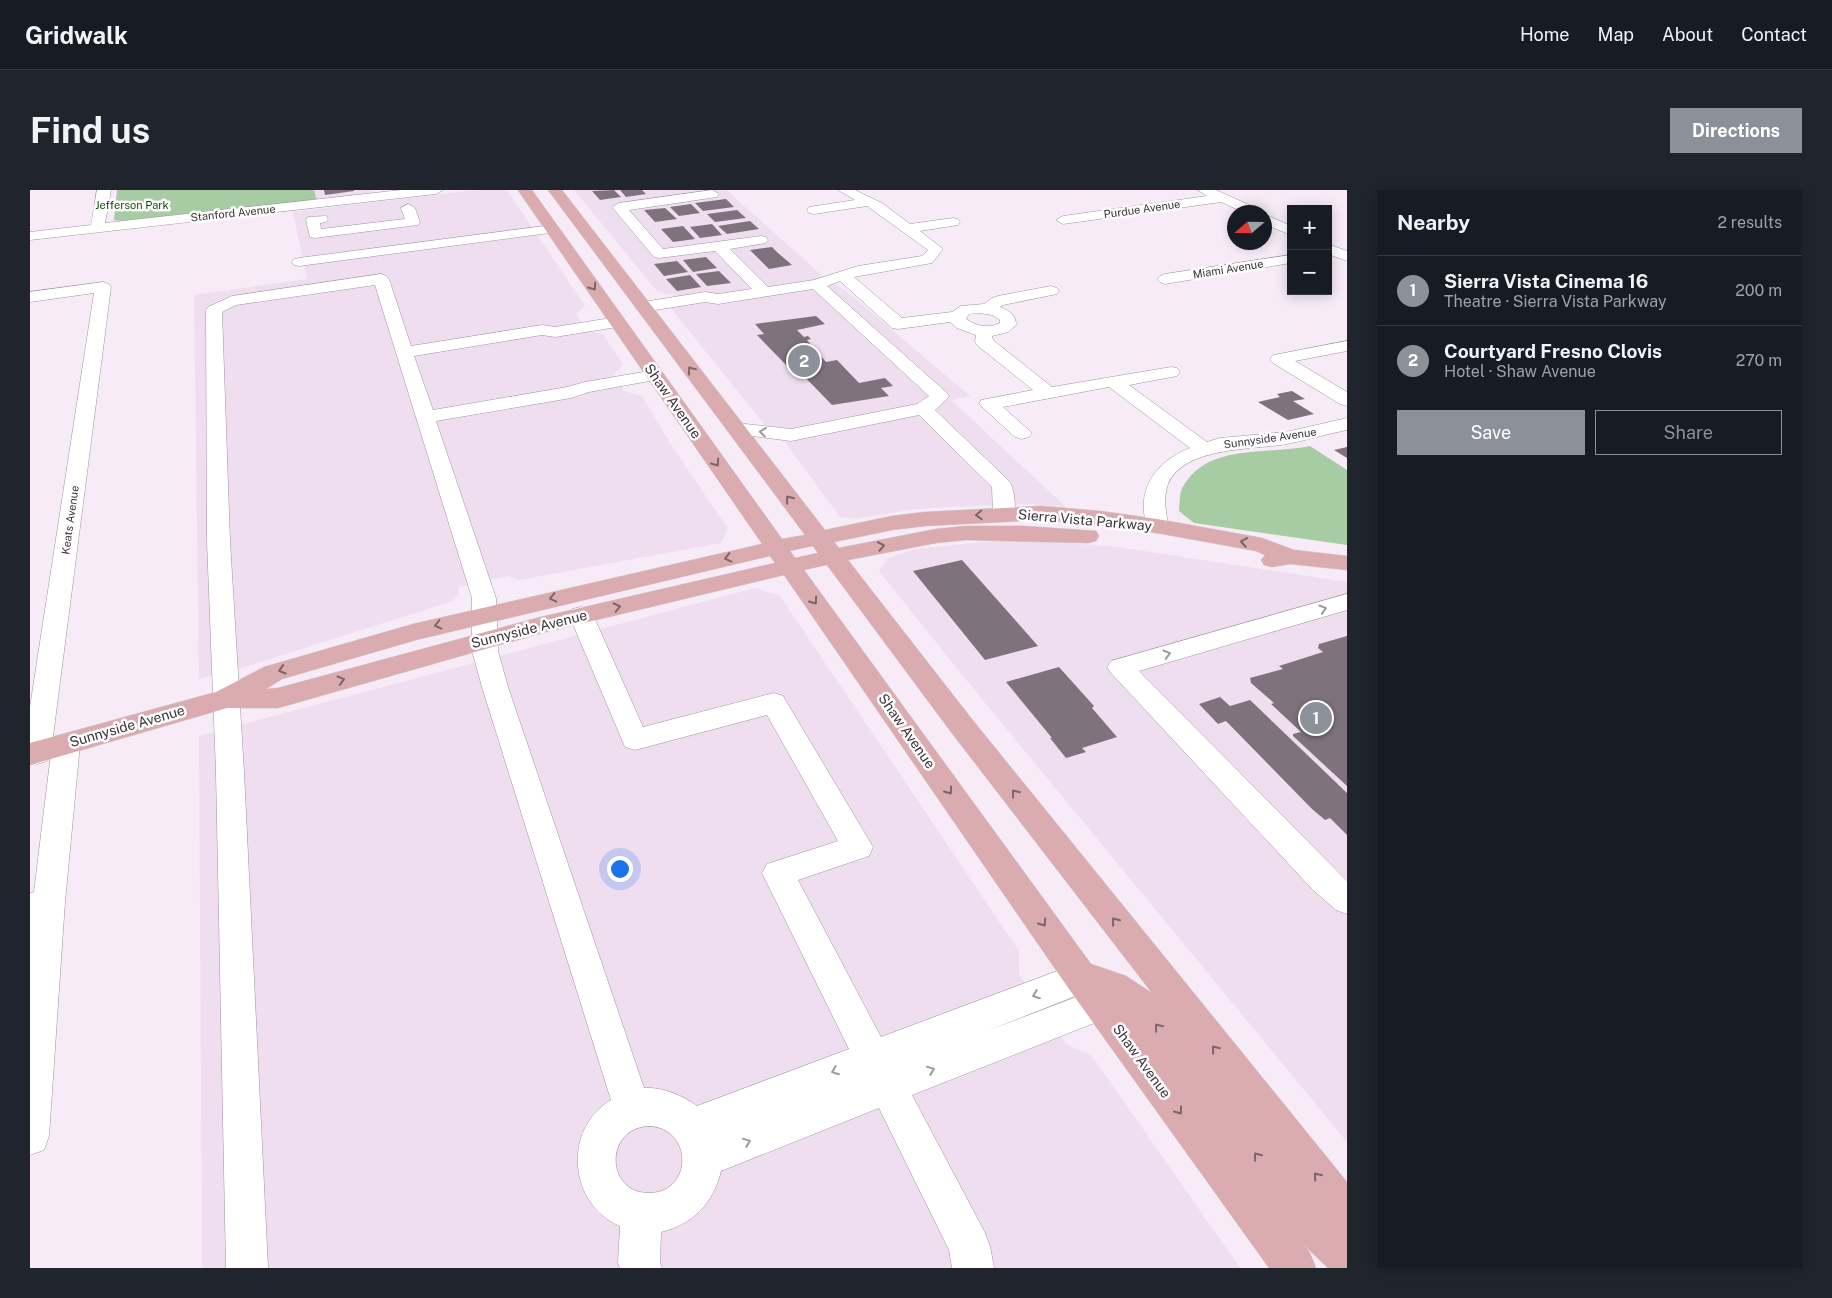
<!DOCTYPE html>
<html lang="en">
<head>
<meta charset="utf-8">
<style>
	body { margin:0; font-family:"Public Sans",sans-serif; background:#20242c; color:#f1f3f6 }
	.controls { position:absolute; right:15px; top:15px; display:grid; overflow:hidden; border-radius:0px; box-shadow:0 2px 12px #0003 }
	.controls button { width:45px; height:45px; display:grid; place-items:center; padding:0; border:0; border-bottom:1px solid #363941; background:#171b24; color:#f1f3f6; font:25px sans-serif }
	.compass { position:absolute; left:1197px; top:15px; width:45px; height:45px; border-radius:50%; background:#171b24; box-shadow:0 2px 12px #0003; rotate:250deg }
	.you { position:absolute; left:589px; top:678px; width:18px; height:18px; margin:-12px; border:4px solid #fff; border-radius:50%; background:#1a73e8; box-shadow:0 0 0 8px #1a73e833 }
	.badge { display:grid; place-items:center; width:32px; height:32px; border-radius:50%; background:#8c9099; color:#fff; font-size:16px; font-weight:700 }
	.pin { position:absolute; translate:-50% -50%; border:2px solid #fff; box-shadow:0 1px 5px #0006 }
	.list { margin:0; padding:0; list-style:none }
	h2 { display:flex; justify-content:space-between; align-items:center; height:65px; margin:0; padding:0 20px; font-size:21px }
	h2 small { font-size:16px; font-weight:400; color:#9ea1a6 }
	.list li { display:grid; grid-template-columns:32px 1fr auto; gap:15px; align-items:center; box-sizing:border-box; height:70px; padding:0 20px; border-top:1px solid #363941 }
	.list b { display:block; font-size:19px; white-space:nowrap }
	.list p { margin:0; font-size:16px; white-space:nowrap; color:#9ea1a6 }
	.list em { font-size:16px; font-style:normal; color:#9ea1a6 }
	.actions { display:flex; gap:10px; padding:15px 20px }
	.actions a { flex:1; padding:11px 0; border:1px solid #8c9099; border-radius:0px; text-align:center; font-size:18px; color:#8c9099 }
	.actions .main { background:#8c9099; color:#fff }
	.map { position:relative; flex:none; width:1317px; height:1078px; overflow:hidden; border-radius:0px }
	header { display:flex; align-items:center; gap:30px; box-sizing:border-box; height:70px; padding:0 25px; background:#171b24; border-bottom:1px solid #363941 }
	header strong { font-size:24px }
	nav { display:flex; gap:28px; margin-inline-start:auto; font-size:18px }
	.intro { display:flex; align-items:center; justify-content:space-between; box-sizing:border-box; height:120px; padding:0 30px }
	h1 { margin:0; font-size:35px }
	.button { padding:12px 22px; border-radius:0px; background:#8c9099; color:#fff; font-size:18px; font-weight:700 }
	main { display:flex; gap:30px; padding:0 30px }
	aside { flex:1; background:#171b24; border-radius:0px; box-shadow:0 2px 12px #0003 }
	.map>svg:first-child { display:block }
	.built { fill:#efdef0 }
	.green { fill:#a7cba3 }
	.building { fill:#7e737d }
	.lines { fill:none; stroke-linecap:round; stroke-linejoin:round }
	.minor-casing { stroke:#9e949e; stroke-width:1 }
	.major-casing { stroke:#d0cfd0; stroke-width:1 }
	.minor { fill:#fff; fill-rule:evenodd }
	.major { fill:#dbacaf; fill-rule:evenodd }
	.oneway { stroke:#7a6569 }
	.oneway2 { stroke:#9c9a9c }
	.labels { text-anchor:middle; stroke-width:5; stroke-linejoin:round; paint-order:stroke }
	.far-park-label { font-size:11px; fill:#055602; stroke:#fefcfe }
	.far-street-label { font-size:11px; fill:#3a363a; stroke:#fefcfe }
	.street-label { font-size:14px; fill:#3a363a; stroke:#fefcfe }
</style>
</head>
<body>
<header>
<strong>Gridwalk</strong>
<nav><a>Home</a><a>Map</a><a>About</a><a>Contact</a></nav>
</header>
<div class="intro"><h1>Find us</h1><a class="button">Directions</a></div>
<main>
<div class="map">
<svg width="1317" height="1078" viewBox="0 0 1317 1078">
	<rect width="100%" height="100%" fill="#f6ebf7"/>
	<path class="built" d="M 284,0 L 342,0 L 343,3 L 287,10 Z
		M 446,0 L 477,0 L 555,116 L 546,124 L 556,140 L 573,144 L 593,175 L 584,184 L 594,201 L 612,206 L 640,253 L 698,339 L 691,353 L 489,390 L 478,386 L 428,397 L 429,404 L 423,411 L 221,475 L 169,489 L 164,105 L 277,89 L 263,22 Z
		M 544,0 L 696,0 L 796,89 L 815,100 L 940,206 L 921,210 L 1036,317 L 1001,314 L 916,317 L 878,320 L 826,329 L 810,327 L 749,244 L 743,245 L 638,115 L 650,112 L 643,104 L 634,104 L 627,101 Z
		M 963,351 L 1013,351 L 1087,357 L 1317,392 L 1317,952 L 933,486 L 849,381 L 858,368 L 885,359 Z
		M 725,398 L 750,406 L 989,761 L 989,784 L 1036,854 L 1062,866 L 1210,1078 L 172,1078 L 169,546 Z"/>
	<path class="green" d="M 87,0 L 284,0 L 287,10 L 90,31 L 84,30 Z
		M 1280,256 L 1317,280 L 1317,355 L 1164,333 L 1149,321 C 1150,314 1149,301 1154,295 C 1179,253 1239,265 1280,256 Z"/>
	<path class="building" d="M 294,0 L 324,0 L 324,1 L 295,5 Z
		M 584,0 L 591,7 L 570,10 L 562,1 Z
		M 590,0 L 612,0 L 616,4 L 596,7 Z
		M 696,9 L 704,17 L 673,21 L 665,13 Z
		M 661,14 L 670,23 L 649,26 L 640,17 Z
		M 635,18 L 647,29 L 625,32 L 614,20 Z
		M 707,20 L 716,28 L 685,32 L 677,24 Z
		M 720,31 L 729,39 L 697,44 L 688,36 Z
		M 682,34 L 692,45 L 670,48 L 660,37 Z
		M 653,36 L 665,49 L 643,52 L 631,39 Z
		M 742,57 L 748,63 L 762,75 L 739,79 L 720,60 Z
		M 676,67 L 687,78 L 663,82 L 653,70 Z
		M 647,71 L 658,82 L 634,86 L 624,74 Z
		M 689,81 L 701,93 L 677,96 L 666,84 Z
		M 660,85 L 671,97 L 647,101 L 636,89 Z
		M 786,126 L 795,134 L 767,140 L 774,147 L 778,146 L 781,149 L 777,150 L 796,172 L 807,170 L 829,193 L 855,188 L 863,196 L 851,198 L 859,206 L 802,215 L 767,179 L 770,178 L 768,177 L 759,178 L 727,145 L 734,144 L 725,134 Z
		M 1262,201 L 1275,209 L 1263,211 L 1284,224 L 1258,230 L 1228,212 L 1250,207 L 1247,204 Z
		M 1317,257 L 1317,268 L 1304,260 Z
		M 932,370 L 1008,456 L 955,470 L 883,381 Z
		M 1317,446 L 1317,596 L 1263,546 L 1263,544 L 1271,542 L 1241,514 L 1244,513 L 1221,493 L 1220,488 L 1253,479 L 1249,476 L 1293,462 L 1288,458 L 1289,454 Z
		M 1029,477 L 1064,516 L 1062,518 L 1087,547 L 1052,558 L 1056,562 L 1036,568 L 1020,548 L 1022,548 L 976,492 Z
		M 1190,507 L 1200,516 L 1220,510 L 1317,603 L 1317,645 L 1300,628 L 1295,630 L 1282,619 L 1196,531 L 1188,534 L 1169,514 Z"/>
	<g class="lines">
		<defs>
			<path id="minor" d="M 67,0 L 81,0 L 75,33 L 371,0 L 413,0 L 406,4 L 0,50 L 0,42 L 61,35 Z
				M 682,0 L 689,4 L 687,7 L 599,20 L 633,59 L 731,46 L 736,47 L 738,50 L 736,53 L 700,59 L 738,97 L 784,90 L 828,76 L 892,66 L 898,60 L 837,16 L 784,24 L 779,23 L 777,20 L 779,17 L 825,10 L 808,0 L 825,0 L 852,13 L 880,34 L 923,28 L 928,29 L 930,32 L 928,35 L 890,41 L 913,59 L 902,73 L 824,87 L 872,128 L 922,122 L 931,116 L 954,114 L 962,108 L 968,106 L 1021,96 L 1027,98 L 1029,101 L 1027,104 L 973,115 L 970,117 C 980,121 986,125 986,135 L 978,142 L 962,146 L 963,150 L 1022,197 L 1141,177 L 1147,178 L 1150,182 L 1147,186 L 1099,195 L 1177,252 L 1190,248 L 1256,242 L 1317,228 L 1317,240 C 1297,244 1277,250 1257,254 C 1224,260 1154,256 1138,294 C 1133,308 1136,322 1138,336 L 1135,341 L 1127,343 L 1119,341 C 1115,335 1115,329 1114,322 C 1111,291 1132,269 1160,258 L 1079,197 L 973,217 L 1002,243 L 999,247 L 992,249 L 985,247 L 949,214 L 951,210 L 1003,200 L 948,156 L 945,152 L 946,145 L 927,138 L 920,132 L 868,139 L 862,138 L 810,91 L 797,96 L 917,203 L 919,207 L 905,220 L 979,291 C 985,299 987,321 982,329 L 974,331 L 966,329 L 963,324 L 962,297 L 889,225 L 761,251 L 699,243 L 696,239 L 699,235 L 706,233 L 761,239 L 887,214 L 899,206 L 783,99 L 688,114 L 675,112 L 613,122 L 607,120 L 605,117 L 607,114 L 613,112 L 675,102 L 688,104 L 722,99 L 685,61 L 629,68 L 624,67 L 582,17 L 589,13 ZM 949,123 L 962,125 L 970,130 L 970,133 C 958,139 946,136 936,129 L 939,124 Z
				M 1168,0 L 1186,0 L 1228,19 L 1230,22 L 1213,22 L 1191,12 L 1033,34 L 1026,30 L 1033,26 L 1177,6 Z
				M 378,14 L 385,18 L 390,32 L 388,35 L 285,48 L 280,47 L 276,30 L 278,27 L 296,26 L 298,29 L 296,32 L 290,33 L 291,39 L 375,29 L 371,18 Z
				M 1234,24 L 1261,36 L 1261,45 L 1234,34 Z
				M 522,35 L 527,36 L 529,39 L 527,42 L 269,76 L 264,75 L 262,72 L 264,69 L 269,68 Z
				M 1298,54 L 1317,61 L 1317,71 L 1298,64 Z
				M 1261,65 L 1261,73 L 1135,94 L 1130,92 L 1127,89 L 1130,86 L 1135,84 Z
				M 351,84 L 356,86 L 359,89 L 381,156 L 512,135 L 525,137 L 587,127 L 593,128 L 595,132 L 593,136 L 587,137 L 525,147 L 512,145 L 384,166 L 403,220 L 537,197 L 555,192 L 625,180 L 631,181 L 634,185 L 631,189 L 625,190 L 559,202 L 541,208 L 406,231 L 466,408 L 468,461 L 478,497 L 614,898 C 633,897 652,905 667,916 L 819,859 L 732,683 L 737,674 L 808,651 L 737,525 L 605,560 L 595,557 L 539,425 L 542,419 L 551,417 L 560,419 L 563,425 L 613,537 L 744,503 L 753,506 L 843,657 L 839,666 L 768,690 L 851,847 L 1051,772 L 1063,777 L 1068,788 L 1063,799 L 957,841 L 1070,798 L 1082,802 L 1087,814 L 1082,826 L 882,905 L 954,1041 L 960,1056 L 964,1078 L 922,1078 L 919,1060 L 849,918 L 691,981 C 683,1014 663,1034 631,1042 L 630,1073 L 632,1078 L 590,1078 L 588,1073 L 590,1036 C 539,1015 532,939 581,910 L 452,497 L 442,461 L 442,408 L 345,95 L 206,115 L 192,122 L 200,351 L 214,582 L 238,1078 L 196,1078 L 186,582 L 177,351 L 176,120 L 178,117 L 202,106 ZM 619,936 C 664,938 663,1003 619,1003 C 575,1003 574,938 619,936 Z
				M 73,92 L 79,94 L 81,97 L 22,554 L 26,547 L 36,543 L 46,547 L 50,554 L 35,712 L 19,946 L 14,960 L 0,965 L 0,703 L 4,702 L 21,563 L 17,571 L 7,574 L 0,571 L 0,517 L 64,103 L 0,112 L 0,102 Z
				M 1317,151 L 1317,161 L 1265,171 L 1317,202 L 1317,216 L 1310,214 L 1243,173 L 1240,169 L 1243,165 L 1249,164 Z
				M 1317,404 L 1317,420 L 1109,481 L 1317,691 L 1317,724 L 1306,720 L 1283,700 L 1081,483 L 1077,477 L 1081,471 Z"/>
			<path id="major" d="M 488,0 L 502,0 L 752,349 L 775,345 L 518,0 L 532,0 L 795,340 L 862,326 L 895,322 L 1011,316 L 1070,321 L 1127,329 L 1232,348 L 1264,360 L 1317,366 L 1317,380 L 1260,374 L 1242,377 L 1234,375 L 1231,370 L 1235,365 L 1226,361 L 1127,343 L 1070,335 L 1011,330 L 895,336 L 862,340 L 804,352 L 809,358 L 906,339 L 936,336 L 993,336 L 1066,341 L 1069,346 L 1066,351 L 1058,353 L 936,350 L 906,353 L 818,370 L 941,528 L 1317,992 L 1317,1078 L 1298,1078 L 1273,1054 L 1280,1063 L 1286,1078 L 1239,1078 L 1039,799 L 754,385 L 512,443 L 248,518 L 197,518 L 0,575 L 0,553 L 186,502 L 234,477 L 383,434 L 732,354 ZM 783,356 L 788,363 L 765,368 L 760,361 ZM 740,366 L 745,373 L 511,427 L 248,498 L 236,499 L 252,489 L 386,450 ZM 797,375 L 921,542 L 1122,803 L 1096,786 L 1061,774 L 774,380 Z"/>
		</defs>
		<use href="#minor" class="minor-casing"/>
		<use href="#major" class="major-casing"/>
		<use href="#minor" class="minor"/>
		<use href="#major" class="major"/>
	</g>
	<defs><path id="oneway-chevron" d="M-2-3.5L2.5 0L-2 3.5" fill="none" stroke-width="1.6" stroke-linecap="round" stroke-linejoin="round" transform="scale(1.25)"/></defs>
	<g class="oneway">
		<use href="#oneway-chevron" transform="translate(563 97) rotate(55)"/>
		<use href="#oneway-chevron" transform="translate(661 180) rotate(-127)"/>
		<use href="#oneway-chevron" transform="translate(686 273) rotate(55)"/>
		<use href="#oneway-chevron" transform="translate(759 309) rotate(-128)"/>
		<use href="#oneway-chevron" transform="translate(949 325) rotate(177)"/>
		<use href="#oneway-chevron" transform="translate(1214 352) rotate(-170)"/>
		<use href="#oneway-chevron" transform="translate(851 356) rotate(-11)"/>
		<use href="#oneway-chevron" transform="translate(698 368) rotate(167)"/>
		<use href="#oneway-chevron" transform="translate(523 408) rotate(167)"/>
		<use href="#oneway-chevron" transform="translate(784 411) rotate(55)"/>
		<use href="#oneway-chevron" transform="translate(587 417) rotate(-13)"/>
		<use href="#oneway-chevron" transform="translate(408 435) rotate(166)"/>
		<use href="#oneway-chevron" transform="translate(252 480) rotate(164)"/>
		<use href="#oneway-chevron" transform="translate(311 490) rotate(-16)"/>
		<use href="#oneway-chevron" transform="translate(919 601) rotate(55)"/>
		<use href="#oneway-chevron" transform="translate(985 603) rotate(-128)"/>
		<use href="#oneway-chevron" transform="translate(1085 731) rotate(-128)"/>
		<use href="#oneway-chevron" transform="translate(1013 733) rotate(55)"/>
		<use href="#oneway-chevron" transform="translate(1128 837) rotate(-128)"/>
		<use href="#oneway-chevron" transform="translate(1185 859) rotate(-129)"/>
		<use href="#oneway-chevron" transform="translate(1149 921) rotate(54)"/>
		<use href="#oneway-chevron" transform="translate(1227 966) rotate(-128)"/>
		<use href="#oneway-chevron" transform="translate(1287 986) rotate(-129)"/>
	</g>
	<g class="oneway2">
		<use href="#oneway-chevron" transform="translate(733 242) rotate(-174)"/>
		<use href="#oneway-chevron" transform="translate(1293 419) rotate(-16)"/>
		<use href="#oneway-chevron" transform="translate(1137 464) rotate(-16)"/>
		<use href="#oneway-chevron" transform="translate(1006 805) rotate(159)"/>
		<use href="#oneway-chevron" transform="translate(901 880) rotate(-21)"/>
		<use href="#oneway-chevron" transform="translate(805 881) rotate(159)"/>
		<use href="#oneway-chevron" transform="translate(717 952) rotate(-21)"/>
	</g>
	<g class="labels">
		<g class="far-park-label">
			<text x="102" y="19">Jefferson Park</text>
		</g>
		<g class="far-street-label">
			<text transform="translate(1112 19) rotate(-8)" y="4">Purdue Avenue</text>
			<text transform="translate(203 23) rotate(-6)" y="4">Stanford Avenue</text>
			<text transform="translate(1198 79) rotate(-9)" y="4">Miami Avenue</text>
			<text transform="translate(1240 248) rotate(-8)" y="4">Sunnyside Avenue</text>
			<text transform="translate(40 330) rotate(-82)" y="4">Keats Avenue</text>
		</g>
		<g class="street-label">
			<text transform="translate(643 211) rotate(55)" y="5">Shaw Avenue</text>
			<text transform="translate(1055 330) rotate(5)" y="5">Sierra Vista Parkway</text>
			<text transform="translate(499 439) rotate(-14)" y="5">Sunnyside Avenue</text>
			<text transform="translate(97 536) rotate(-16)" y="5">Sunnyside Avenue</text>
			<text transform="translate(877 541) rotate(55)" y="5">Shaw Avenue</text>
			<text transform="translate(1112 871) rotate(54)" y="5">Shaw Avenue</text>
		</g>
	</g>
</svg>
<div class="controls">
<button>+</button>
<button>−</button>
</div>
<svg class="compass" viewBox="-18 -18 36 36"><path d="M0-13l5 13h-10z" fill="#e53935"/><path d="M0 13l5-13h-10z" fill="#9ea1a6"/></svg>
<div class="you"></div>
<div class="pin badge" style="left:1286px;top:528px">1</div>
<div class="pin badge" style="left:774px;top:171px">2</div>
</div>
<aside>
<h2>Nearby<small>2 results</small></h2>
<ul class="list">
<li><span class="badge">1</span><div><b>Sierra Vista Cinema 16</b><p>Theatre · Sierra Vista Parkway</p></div><em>200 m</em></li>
<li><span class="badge">2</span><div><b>Courtyard Fresno Clovis</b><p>Hotel · Shaw Avenue</p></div><em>270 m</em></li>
</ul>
<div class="actions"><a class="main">Save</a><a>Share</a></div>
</aside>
</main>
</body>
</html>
